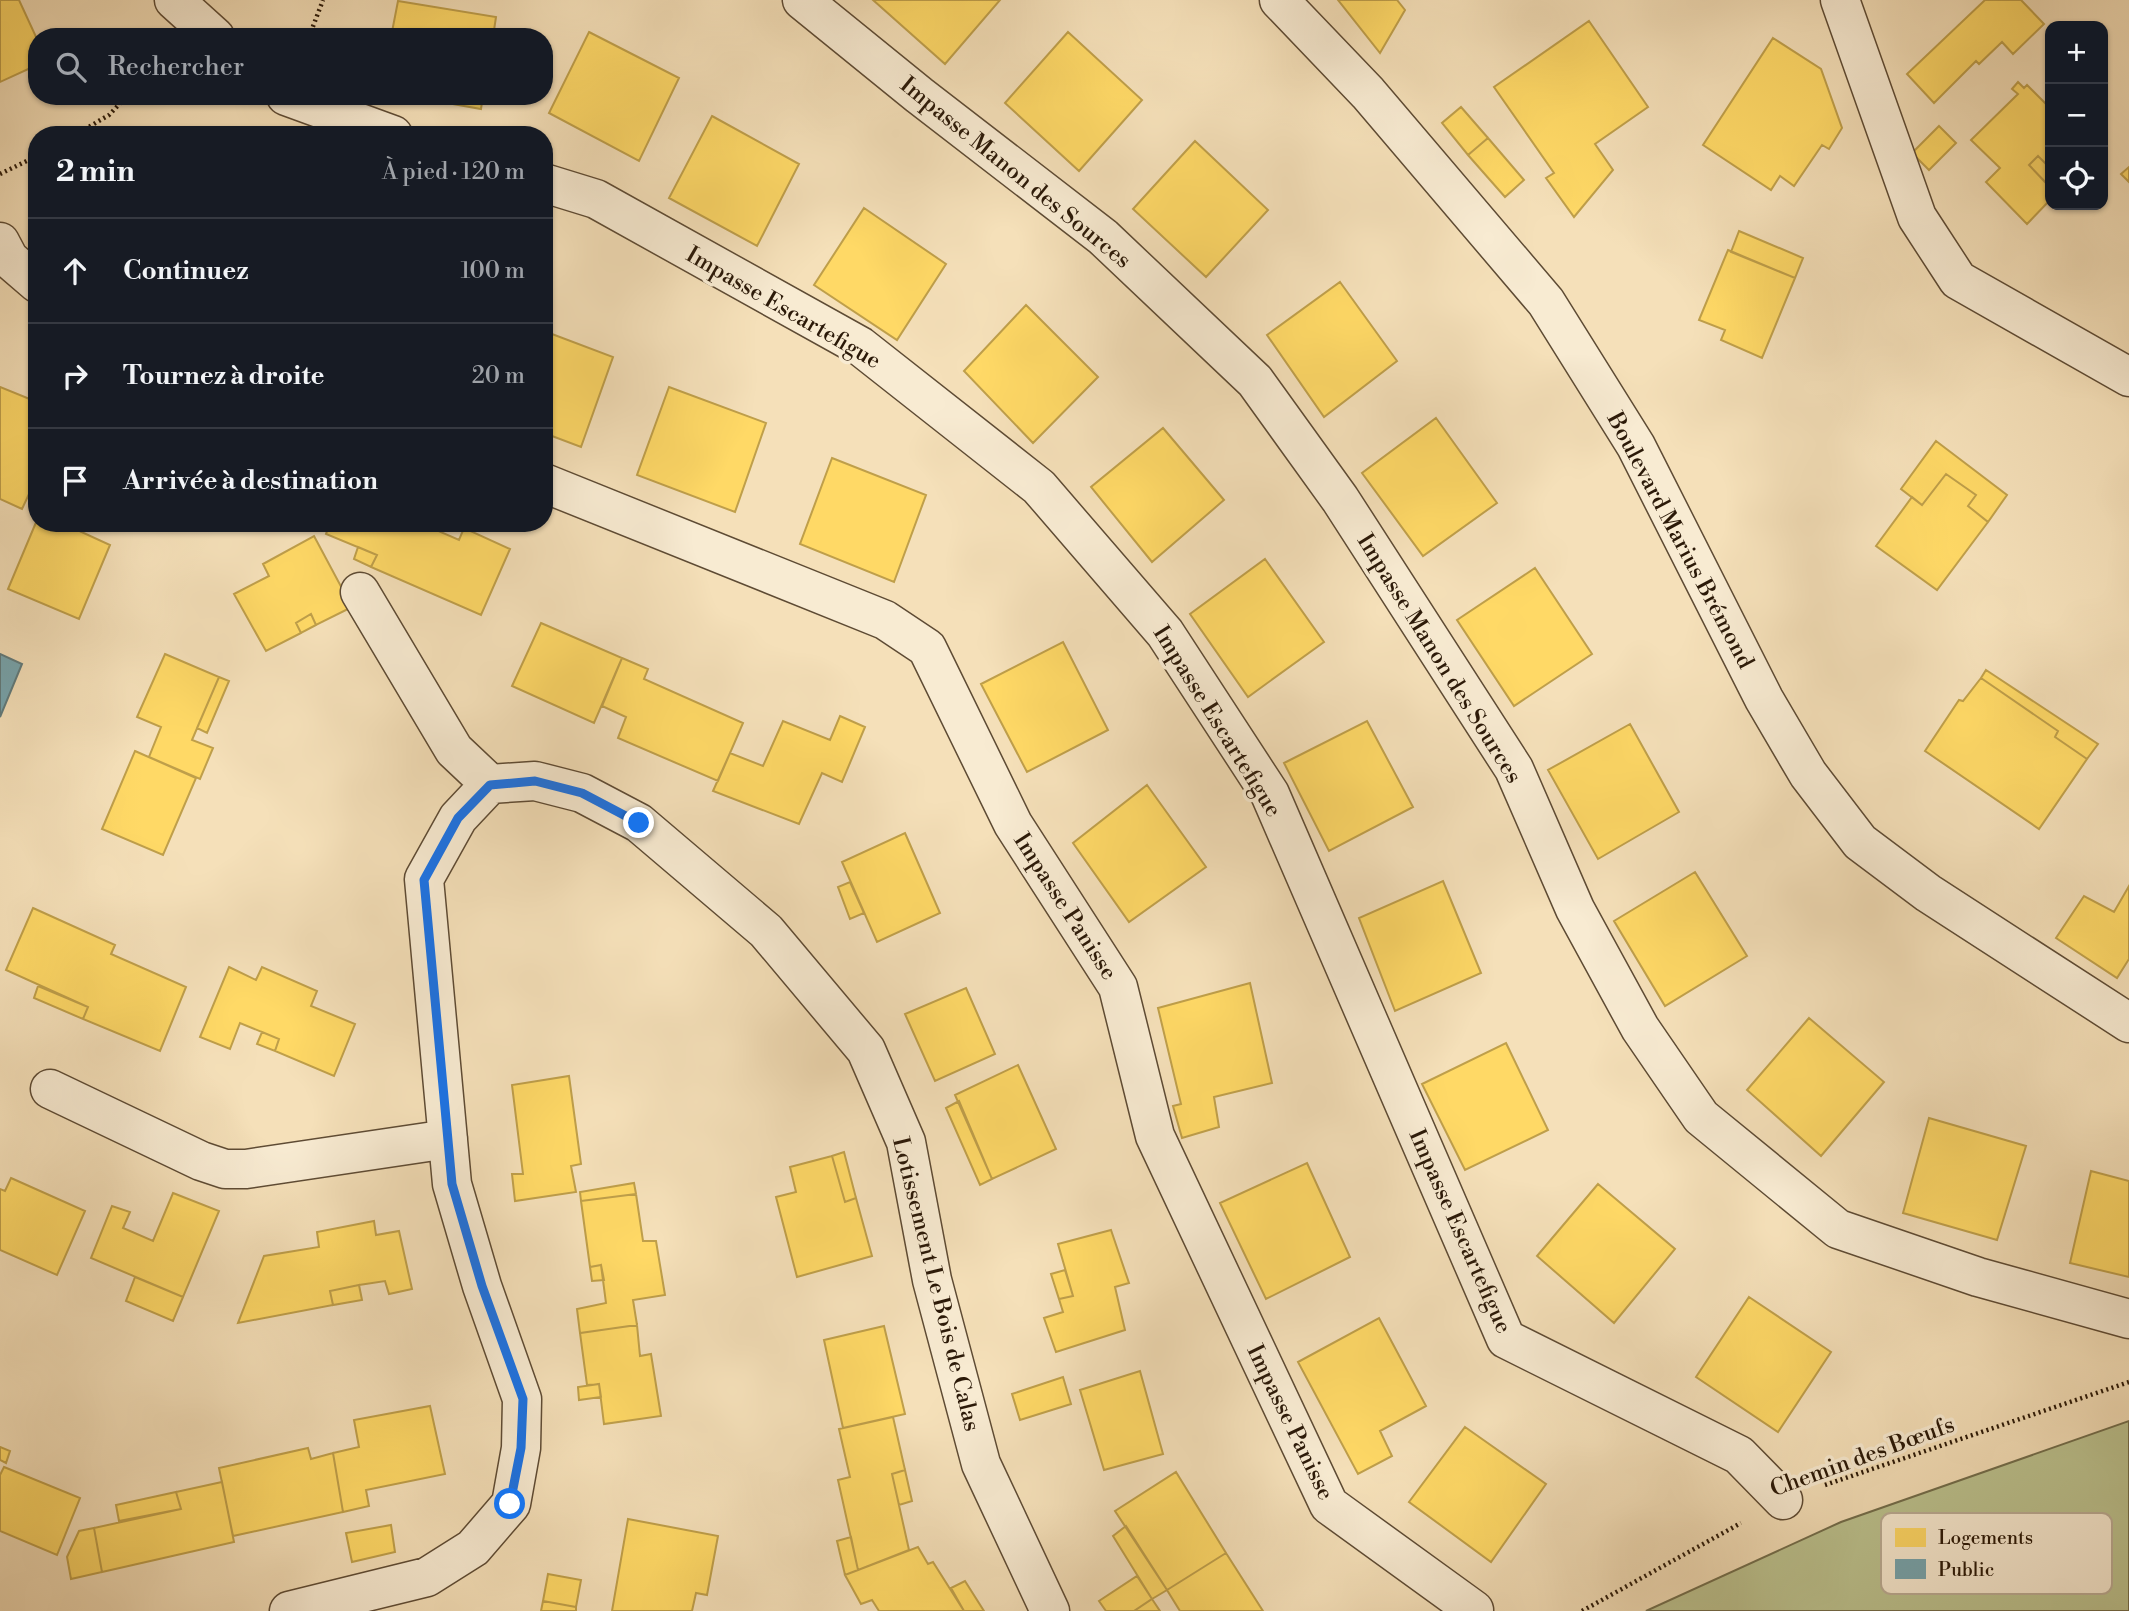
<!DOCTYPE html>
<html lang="fr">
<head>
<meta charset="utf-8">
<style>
	body { margin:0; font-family:"Libre Bodoni",serif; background:#242831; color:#f1f3f6 }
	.controls { position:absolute; right:21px; top:21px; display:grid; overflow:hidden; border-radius:14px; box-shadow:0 2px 5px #0004 }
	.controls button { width:63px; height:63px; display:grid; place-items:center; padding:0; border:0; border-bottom:2px solid #363941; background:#171b24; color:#f1f3f6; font:35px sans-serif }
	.stop { position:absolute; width:21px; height:21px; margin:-16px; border:5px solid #1a73e8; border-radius:50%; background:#fff }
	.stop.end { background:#1a73e8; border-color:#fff; box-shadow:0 2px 7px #0008 }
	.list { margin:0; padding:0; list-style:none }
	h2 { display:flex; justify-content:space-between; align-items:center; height:91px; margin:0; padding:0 28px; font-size:30px }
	h2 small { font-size:23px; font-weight:400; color:#9ea1a6 }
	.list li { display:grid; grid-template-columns:46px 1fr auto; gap:21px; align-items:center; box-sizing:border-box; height:105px; padding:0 28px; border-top:2px solid #363941 }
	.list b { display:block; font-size:26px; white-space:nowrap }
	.list em { font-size:23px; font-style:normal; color:#9ea1a6 }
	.icon { flex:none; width:38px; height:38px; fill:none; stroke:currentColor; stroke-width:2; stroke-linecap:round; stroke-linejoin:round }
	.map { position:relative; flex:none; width:2129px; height:1611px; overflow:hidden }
	.search { position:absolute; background:#171b24; box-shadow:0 2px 5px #0004; left:28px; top:28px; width:525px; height:77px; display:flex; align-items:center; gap:18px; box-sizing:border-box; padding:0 24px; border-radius:28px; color:#9ea1a6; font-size:26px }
	.panel { position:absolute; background:#171b24; box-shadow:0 2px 5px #0004; left:28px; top:126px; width:525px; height:406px; border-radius:28px }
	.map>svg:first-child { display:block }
	.green { fill:#bbc28f; stroke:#736e4c; stroke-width:2 }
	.homes { fill:#ffd966; stroke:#bf9f4a; stroke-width:2 }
	.public { fill:#76a5af; stroke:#607b7d; stroke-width:2 }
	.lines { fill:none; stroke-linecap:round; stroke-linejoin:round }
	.street-casing { stroke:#5e4b34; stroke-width:41 }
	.path { stroke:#2b1908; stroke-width:4.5; stroke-dasharray:2 3.5; stroke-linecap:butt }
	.street { stroke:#f8ebd2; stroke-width:38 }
	.route { stroke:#1a73e8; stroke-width:9 }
	.labels { text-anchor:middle; stroke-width:7; stroke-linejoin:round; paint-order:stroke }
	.street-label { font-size:23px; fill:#2b1908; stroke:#f8ebd2 }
	.key { fill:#f8ebd2; stroke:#baac95; stroke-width:2 }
	.key-label { font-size:19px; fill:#2b1908 }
</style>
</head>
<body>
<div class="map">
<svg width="2129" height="1611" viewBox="0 0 2129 1611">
	<rect width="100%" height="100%" fill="#f5e0b9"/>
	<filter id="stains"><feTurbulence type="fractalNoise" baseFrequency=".00286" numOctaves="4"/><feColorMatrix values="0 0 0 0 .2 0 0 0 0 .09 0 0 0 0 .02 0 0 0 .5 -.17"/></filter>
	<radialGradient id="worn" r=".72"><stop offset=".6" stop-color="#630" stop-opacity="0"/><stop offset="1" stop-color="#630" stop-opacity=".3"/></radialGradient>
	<path class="green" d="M 2129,1421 L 2129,1611 L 1646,1611 L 1841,1522 Z"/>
	<path class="homes" d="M 0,0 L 19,0 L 37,39 L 37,65 L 0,82 Z
		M 873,0 L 1000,0 L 945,64 Z
		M 1338,0 L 1397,0 L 1405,10 L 1380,53 Z
		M 1985,0 L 2021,0 L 2044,24 L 2013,54 L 2002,42 L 1979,64 L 1976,61 L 1934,103 L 1907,74 Z
		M 398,1 L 496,17 L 493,37 L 391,37 Z
		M 1589,21 L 1648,107 L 1595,144 L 1613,170 L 1574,217 L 1546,178 L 1554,173 L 1494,87 Z
		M 589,32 L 679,78 L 639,161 L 549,113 Z
		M 1068,32 L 1142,100 L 1079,171 L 1005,103 Z
		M 1773,38 L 1821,69 L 1842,128 L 1829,149 L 1822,145 L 1794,186 L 1780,176 L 1771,190 L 1703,145 Z
		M 2018,82 L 2024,88 L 2027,85 L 2050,108 L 2050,168 L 2038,156 L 2029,165 L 2050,187 L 2050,200 L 2027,224 L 1986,182 L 2000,168 L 1971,140 L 2018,94 L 2012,89 Z
		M 408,96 L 483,96 L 481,109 Z
		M 1461,107 L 1488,138 L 1468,155 L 1442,123 Z
		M 712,116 L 799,164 L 757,246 L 669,198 Z
		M 1939,126 L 1956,143 L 1929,170 L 1912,153 Z
		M 1488,138 L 1524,180 L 1505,197 L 1468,155 Z
		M 1195,141 L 1268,210 L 1206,277 L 1133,209 Z
		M 2038,156 L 2050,168 L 2050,177 L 2045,182 L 2029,165 Z
		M 2129,167 L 2129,182 L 2121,174 Z
		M 864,208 L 946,264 L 897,340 L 814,285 Z
		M 1739,231 L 1803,258 L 1795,278 L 1731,252 Z
		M 1728,250 L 1795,278 L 1762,358 L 1721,340 L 1725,330 L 1699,320 Z
		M 1340,282 L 1397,361 L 1324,417 L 1267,335 Z
		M 1026,305 L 1098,377 L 1033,443 L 964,371 Z
		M 544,331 L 613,357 L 581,447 L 544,433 Z
		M 0,387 L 37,402 L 37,477 L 22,509 L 0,499 Z
		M 669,387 L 766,423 L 735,512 L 637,475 Z
		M 1436,418 L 1497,503 L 1423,556 L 1362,473 Z
		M 1163,428 L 1224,500 L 1152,562 L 1091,487 Z
		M 1936,441 L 2007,495 L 1988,522 L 1968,506 L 1976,495 L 1946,474 L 1922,505 L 1901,489 Z
		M 832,458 L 926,495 L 894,582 L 800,544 Z
		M 1946,474 L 1976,495 L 1968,506 L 1988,522 L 1937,590 L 1876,546 L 1912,497 L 1922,505 Z
		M 37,520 L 37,523 L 62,523 L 110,545 L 79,619 L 8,589 Z
		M 330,523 L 430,523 L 429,527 L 459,540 L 464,528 L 510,549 L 481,615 L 371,567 L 377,555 L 326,534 Z
		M 314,536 L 352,607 L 316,625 L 311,614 L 296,623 L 301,633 L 266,651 L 234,594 L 269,576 L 263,564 Z
		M 358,547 L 377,555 L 371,567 L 354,559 Z
		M 1265,559 L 1324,642 L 1248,697 L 1190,614 Z
		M 1535,568 L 1592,654 L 1514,706 L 1457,620 Z
		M 311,614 L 316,625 L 301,633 L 296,623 Z
		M 541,623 L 622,658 L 594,723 L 512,686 Z
		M 1063,642 L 1108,730 L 1027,772 L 981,684 Z
		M 165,654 L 219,677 L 192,740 L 213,748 L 200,779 L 149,757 L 161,727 L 137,717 Z
		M 622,658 L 648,669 L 644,679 L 743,723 L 718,781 L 618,738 L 626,717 L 602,706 Z
		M 1986,670 L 2098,744 L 2087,759 L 2055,737 L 2058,731 L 1981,678 Z
		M 219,677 L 229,681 L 207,733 L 197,728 Z
		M 1981,678 L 2058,731 L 2055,737 L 2087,759 L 2039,829 L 1925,751 L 1959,700 L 1963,701 Z
		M 840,716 L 865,727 L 842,782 L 822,773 L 799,824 L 713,791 L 730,753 L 763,766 L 783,721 L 830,740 Z
		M 1367,721 L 1413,807 L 1329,851 L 1284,763 Z
		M 1630,724 L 1679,812 L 1598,859 L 1548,770 Z
		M 135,751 L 196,778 L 163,855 L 102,829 Z
		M 1147,785 L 1206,867 L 1129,922 L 1073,843 Z
		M 905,833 L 940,913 L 877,942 L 842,862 Z
		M 1695,872 L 1747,956 L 1665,1006 L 1614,921 Z
		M 1443,881 L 1481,973 L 1395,1011 L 1359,918 Z
		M 850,882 L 864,913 L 850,919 L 838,887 Z
		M 2129,886 L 2129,959 L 2117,978 L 2056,938 L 2084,896 L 2114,912 Z
		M 33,908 L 115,945 L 111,954 L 186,987 L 160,1051 L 83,1019 L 88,1007 L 6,970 Z
		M 229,967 L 256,980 L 262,967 L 317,991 L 311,1006 L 355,1024 L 334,1076 L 275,1051 L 279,1039 L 240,1023 L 230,1049 L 200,1037 Z
		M 1250,983 L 1272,1083 L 1214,1097 L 1219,1127 L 1182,1138 L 1173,1106 L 1181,1104 L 1158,1008 Z
		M 38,986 L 88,1007 L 83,1019 L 34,998 Z
		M 966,988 L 995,1054 L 935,1081 L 905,1014 Z
		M 1809,1018 L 1884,1082 L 1821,1156 L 1747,1090 Z
		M 262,1032 L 279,1039 L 275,1051 L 257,1044 Z
		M 1506,1043 L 1548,1130 L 1465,1170 L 1422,1084 Z
		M 1018,1065 L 1056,1149 L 992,1179 L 955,1095 Z
		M 569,1076 L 581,1164 L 571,1166 L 576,1192 L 515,1201 L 512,1174 L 523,1174 L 512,1085 Z
		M 959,1101 L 992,1179 L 980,1185 L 946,1108 Z
		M 1929,1118 L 2026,1146 L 1997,1240 L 1903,1213 Z
		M 844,1152 L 856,1198 L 845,1202 L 832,1156 Z
		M 832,1156 L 845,1202 L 856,1198 L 872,1256 L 797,1277 L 776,1197 L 796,1192 L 790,1167 Z
		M 1307,1163 L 1350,1257 L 1266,1299 L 1220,1203 Z
		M 2091,1171 L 2129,1181 L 2129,1277 L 2070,1263 Z
		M 11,1178 L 85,1211 L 57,1275 L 0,1250 L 0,1189 L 5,1191 Z
		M 634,1183 L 636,1194 L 581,1201 L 580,1192 Z
		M 1598,1184 L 1675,1249 L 1614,1323 L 1537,1256 Z
		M 173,1193 L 219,1211 L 183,1297 L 91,1258 L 112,1206 L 130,1212 L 123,1228 L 153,1241 Z
		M 636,1194 L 643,1241 L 656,1241 L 665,1295 L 633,1300 L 637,1325 L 580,1333 L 577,1309 L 606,1303 L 601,1265 L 590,1267 L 581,1201 Z
		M 374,1221 L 376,1235 L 399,1231 L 412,1289 L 389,1294 L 385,1281 L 359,1285 L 330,1291 L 333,1305 L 238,1323 L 264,1256 L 319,1247 L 317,1232 Z
		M 1111,1230 L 1129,1283 L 1115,1287 L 1125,1330 L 1056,1352 L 1044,1318 L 1063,1312 L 1059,1299 L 1073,1296 L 1058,1244 Z
		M 601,1265 L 604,1280 L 592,1281 L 590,1267 Z
		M 1065,1270 L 1073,1296 L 1059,1299 L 1051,1274 Z
		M 135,1277 L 183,1297 L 173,1321 L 126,1301 Z
		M 359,1285 L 362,1300 L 333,1305 L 330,1291 Z
		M 1749,1297 L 1831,1352 L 1778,1432 L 1696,1377 Z
		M 1379,1318 L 1426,1406 L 1380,1431 L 1392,1456 L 1358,1474 L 1298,1362 Z
		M 637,1325 L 640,1356 L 651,1354 L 661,1416 L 604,1424 L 599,1384 L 587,1385 L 580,1333 Z
		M 884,1326 L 905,1414 L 843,1428 L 824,1340 Z
		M 1140,1371 L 1163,1454 L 1104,1470 L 1080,1390 Z
		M 1063,1377 L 1071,1404 L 1020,1420 L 1012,1394 Z
		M 599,1384 L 601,1397 L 579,1400 L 578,1387 Z
		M 430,1406 L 445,1474 L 366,1490 L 369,1506 L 343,1512 L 333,1453 L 359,1447 L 354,1420 Z
		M 893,1417 L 905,1470 L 892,1474 L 909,1550 L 858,1570 L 838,1480 L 850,1477 L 839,1429 Z
		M 1465,1427 L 1546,1484 L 1491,1562 L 1409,1502 Z
		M 0,1447 L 10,1451 L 6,1463 L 0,1460 Z
		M 308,1448 L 311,1459 L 333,1453 L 343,1512 L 233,1536 L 219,1468 Z
		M 4,1467 L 80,1498 L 57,1555 L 0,1531 L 0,1475 Z
		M 905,1470 L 912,1501 L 899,1505 L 892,1474 Z
		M 1176,1472 L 1226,1553 L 1167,1590 L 1115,1511 Z
		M 222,1482 L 234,1542 L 102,1572 L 94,1528 L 181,1509 L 176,1492 Z
		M 176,1492 L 181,1509 L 119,1521 L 116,1505 Z
		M 628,1519 L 718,1536 L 707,1595 L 696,1593 L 692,1611 L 612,1611 Z
		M 391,1525 L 395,1552 L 352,1562 L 346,1533 Z
		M 1126,1526 L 1167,1590 L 1152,1599 L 1113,1536 Z
		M 94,1528 L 102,1572 L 71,1579 L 67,1557 L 79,1531 Z
		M 851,1537 L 858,1570 L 845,1575 L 837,1541 Z
		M 918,1547 L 928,1564 L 933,1562 L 964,1611 L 879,1611 L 872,1600 L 861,1604 L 845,1575 Z
		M 1226,1553 L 1263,1611 L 1180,1611 L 1167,1590 Z
		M 548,1574 L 581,1580 L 576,1607 L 543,1601 Z
		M 1137,1576 L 1152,1599 L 1134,1611 L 1106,1611 L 1099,1601 Z
		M 965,1581 L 984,1611 L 964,1611 L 951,1588 Z
		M 1152,1599 L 1160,1611 L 1134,1611 Z
		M 543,1601 L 576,1607 L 576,1611 L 541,1611 Z"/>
	<path class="public" d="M 0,654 L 22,664 L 0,717 Z"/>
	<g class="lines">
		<defs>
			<path id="street" d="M 174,0 L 215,37
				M 802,0 L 919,95 L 1103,237 L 1255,381 L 1340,499 L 1514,769 L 1575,909 L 1640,1028 L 1701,1117 L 1838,1229 L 1978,1277 L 2129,1319
				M 1279,0 L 1368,93 L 1546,302 L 1636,446 L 1764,699 L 1808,774 L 1860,842 L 1928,893 L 2129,1023
				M 1840,0 L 1917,217 L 1958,280 L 2129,377
				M 286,96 L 393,135
				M 544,183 L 596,199 L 860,346 L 1039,487 L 1165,633 L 1270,794 L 1506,1339 L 1739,1455 L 1783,1500
				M 0,242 L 9,259 L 37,283
				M 544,483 L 885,620 L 927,648 L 1013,824 L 1118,987 L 1155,1136 L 1329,1505 L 1474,1610
				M 360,592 L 454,750 L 490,784
				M 50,1089 L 201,1161 L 225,1169 L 246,1169 L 448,1139
				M 289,1611 L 427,1577 L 473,1548 L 511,1504 L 521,1448 L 522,1399 L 482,1286 L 452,1184 L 424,879 L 458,818 L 490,784 L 535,781 L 582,793 L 639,823 L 766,931 L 866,1050 L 906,1142 L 932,1280 L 981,1464 L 1050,1611"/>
		</defs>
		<use href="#street" class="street-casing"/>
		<path class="path" d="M 309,37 L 323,0
			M 75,135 L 109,115 L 127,96
			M 0,174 L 37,156
			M 1825,1485 L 2129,1382
			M 1582,1611 L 1741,1523"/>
		<use href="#street" class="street"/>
	</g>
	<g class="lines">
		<path class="route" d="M 510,1504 L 521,1448 L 523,1399 L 482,1286 L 452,1184 L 424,880 L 458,818 L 490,785 L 535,781 L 582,793 L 639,823"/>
	</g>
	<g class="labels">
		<g class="street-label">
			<text transform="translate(1016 172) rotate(39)" y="8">Impasse Manon des Sources</text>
			<text transform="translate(784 307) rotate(30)" y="8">Impasse Escartefigue</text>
			<text transform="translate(1681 540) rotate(62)" y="8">Boulevard Marius Brémond</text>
			<text transform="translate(1440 658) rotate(58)" y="8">Impasse Manon des Sources</text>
			<text transform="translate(1218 721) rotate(58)" y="8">Impasse Escartefigue</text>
			<text transform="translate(1066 906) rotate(57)" y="8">Impasse Panisse</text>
			<text transform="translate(1461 1231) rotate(66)" y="8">Impasse Escartefigue</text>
			<text transform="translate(937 1284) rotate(76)" y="8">Lotissement Le Bois de Calas</text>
			<text transform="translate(1291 1422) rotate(64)" y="8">Impasse Panisse</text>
			<text transform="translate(1862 1456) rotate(-20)" y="8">Chemin des Bœufs</text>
		</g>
	</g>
	<rect x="1881" y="1513" width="231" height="81" rx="10" class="key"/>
	<rect x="1895" y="1528" width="31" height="19" fill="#ffd966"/>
	<rect x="1895" y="1559" width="31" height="20" fill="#76a5af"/>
	<g class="key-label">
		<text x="1938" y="1544">Logements</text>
		<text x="1938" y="1576">Public</text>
	</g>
	<rect width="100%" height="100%" filter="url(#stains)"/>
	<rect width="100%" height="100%" fill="url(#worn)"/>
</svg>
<div class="controls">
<button>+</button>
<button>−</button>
<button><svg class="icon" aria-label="locate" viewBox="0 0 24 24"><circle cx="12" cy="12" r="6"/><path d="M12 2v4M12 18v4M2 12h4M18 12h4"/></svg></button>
</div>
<div class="stop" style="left:510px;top:1504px"></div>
<div class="stop end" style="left:639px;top:823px"></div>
<div class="search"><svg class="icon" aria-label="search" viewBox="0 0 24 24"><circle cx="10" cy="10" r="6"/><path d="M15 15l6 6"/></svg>Rechercher</div>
<section class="panel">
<h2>2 min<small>À pied · 120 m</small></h2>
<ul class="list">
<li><svg class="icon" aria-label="ahead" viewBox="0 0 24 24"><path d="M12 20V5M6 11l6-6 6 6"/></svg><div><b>Continuez</b></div><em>100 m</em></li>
<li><svg class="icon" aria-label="right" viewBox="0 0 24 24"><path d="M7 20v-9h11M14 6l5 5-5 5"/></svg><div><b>Tournez à droite</b></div><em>20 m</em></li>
<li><svg class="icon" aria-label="arrive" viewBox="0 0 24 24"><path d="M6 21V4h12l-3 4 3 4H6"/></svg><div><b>Arrivée à destination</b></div></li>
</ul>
</section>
</div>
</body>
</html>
